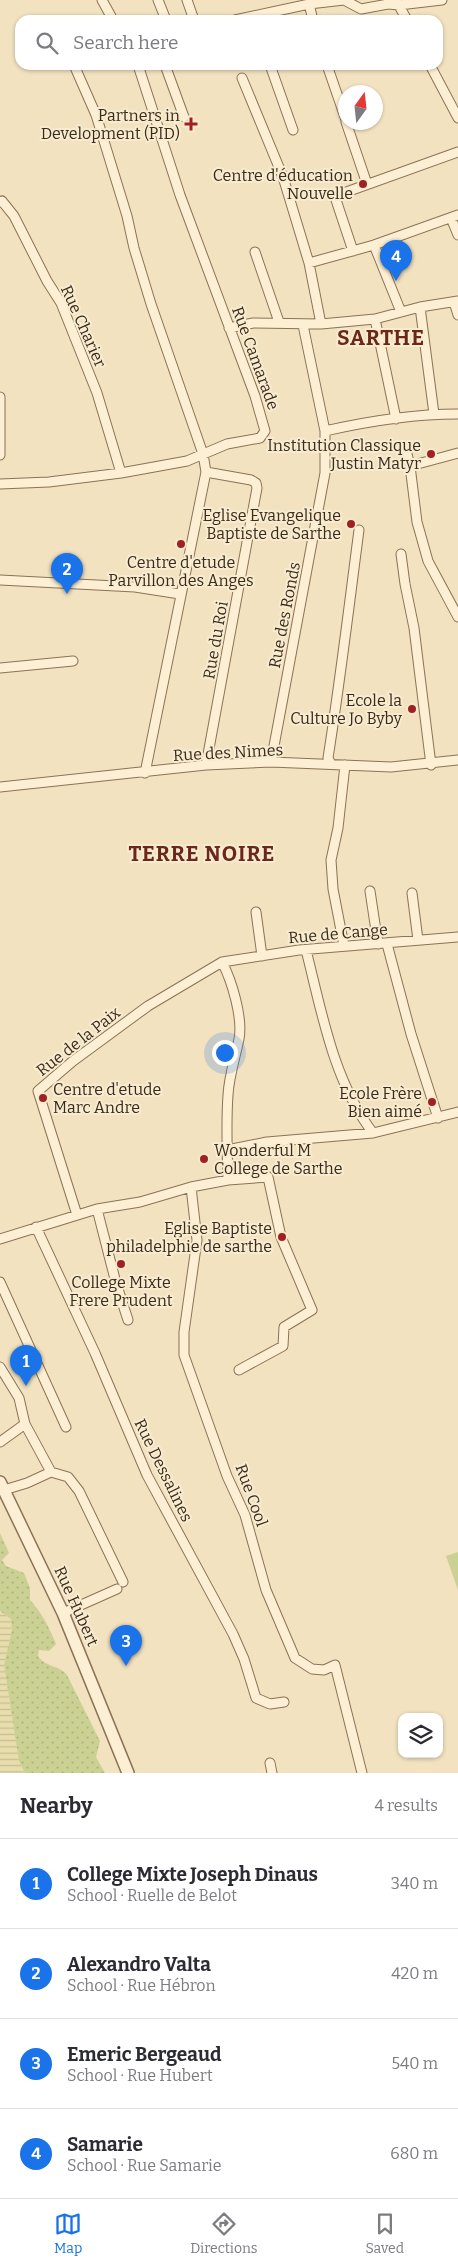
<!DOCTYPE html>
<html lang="en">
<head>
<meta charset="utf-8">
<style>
	body { margin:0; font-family:Bitter,serif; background:#f7f7f7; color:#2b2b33 }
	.controls { position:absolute; right:15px; bottom:15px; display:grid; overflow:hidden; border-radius:10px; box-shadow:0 1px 4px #0004 }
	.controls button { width:45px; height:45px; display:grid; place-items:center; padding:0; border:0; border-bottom:1px solid #e1e1e2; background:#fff; color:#2b2b33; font:25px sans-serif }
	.compass { position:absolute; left:338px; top:85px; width:45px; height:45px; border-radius:50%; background:#fff; box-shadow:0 1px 4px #0004; rotate:15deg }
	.you { position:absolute; left:224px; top:1052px; width:18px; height:18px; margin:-12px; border:4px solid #fff; border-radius:50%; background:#1a73e8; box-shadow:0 0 0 8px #1a73e833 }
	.badge { display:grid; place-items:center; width:32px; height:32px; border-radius:50%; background:#1a73e8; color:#fff; font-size:16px; font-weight:700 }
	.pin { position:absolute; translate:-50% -41px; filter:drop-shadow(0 1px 2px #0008) }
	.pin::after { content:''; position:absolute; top:26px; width:18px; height:15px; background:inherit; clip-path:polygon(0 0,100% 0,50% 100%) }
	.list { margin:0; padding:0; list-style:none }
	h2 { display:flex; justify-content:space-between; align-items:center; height:65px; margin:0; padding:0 20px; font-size:21px }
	h2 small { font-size:16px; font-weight:400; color:#7c7c81 }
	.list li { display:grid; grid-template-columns:32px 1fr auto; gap:15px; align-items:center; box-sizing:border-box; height:90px; padding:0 20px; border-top:1px solid #e1e1e2 }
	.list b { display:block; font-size:19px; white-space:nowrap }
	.list p { margin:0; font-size:16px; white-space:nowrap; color:#7c7c81 }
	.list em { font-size:16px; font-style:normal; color:#7c7c81 }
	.icon { flex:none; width:28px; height:28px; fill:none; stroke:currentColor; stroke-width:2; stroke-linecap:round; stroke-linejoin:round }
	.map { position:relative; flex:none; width:458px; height:1773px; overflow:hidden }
	.search { position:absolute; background:#fff; box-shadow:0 1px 4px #0004; left:15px; right:15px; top:15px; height:55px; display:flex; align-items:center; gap:12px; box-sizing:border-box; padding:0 18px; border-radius:15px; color:#7c7c81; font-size:19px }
	.sheet { height:425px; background:#fff }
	nav { display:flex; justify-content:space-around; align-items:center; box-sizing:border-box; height:70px; border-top:1px solid #e1e1e2; background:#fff; font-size:14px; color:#7c7c81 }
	nav a { display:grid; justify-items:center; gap:2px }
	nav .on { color:#1a73e8 }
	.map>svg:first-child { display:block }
	.farmland { fill:url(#farmland-rules) }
	.green { fill:url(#green-dots) }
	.pitch { fill:#cbd193 }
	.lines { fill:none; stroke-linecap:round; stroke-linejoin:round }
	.minor-casing { stroke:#8c7256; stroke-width:11 }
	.tertiary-casing { stroke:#8c7256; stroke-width:14 }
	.minor { stroke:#fcefd4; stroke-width:9 }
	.tertiary { stroke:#fcefd4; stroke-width:11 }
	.poi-dot { fill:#a12024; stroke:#f8ecd0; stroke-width:2 }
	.labels { text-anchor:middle; stroke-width:4; stroke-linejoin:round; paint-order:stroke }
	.poi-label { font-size:16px; fill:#3b2a1c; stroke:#f8ecd0; text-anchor:end }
	.street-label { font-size:16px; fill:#3b2a1c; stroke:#f8ecd0 }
	.district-label { font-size:21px; font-weight:bold; letter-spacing:1px; fill:#6b2717; stroke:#f8ecd0 }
</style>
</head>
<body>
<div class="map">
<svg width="458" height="1773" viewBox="0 0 458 1773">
	<defs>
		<pattern id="farmland-rules" width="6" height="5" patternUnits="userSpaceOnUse" patternTransform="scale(1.25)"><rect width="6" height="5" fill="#e8ddac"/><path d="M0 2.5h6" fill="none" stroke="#c8be93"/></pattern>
		<pattern id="green-dots" width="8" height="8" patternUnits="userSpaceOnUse" patternTransform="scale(1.25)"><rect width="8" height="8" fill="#cbd193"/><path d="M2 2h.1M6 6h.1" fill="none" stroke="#afb47e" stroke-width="1.8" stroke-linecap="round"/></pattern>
	</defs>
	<rect width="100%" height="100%" fill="#f2e2c0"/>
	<path class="farmland" d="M 0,1611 L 11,1619 L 12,1630 L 4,1665 L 19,1761 L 25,1773 L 0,1773 Z"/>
	<path class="green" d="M 0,1533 L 9,1553 L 2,1560 L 6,1566 L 24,1573 L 30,1588 L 30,1600 C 42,1613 49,1627 56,1644 L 49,1651 L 39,1650 L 38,1656 C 45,1667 59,1665 67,1675 L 100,1741 L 96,1757 L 105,1773 L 25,1773 L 19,1761 L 4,1665 L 12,1630 L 11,1619 L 0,1611 Z"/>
	<path class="pitch" d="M 458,1552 L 458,1590 L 446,1556 Z"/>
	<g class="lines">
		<defs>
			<path id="minor" d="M 102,0 L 113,20
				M 158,0 L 166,20
				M 187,0 L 194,20
				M 344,0 L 361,9 L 388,4 L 399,5 L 442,0
				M 397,2 L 407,20
				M 309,4 L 313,20
				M 235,20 L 309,4 L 344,0
				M 74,65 L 96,115 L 127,216 L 134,248 L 151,304 L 203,454 L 206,472 L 145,773
				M 165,65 L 184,117
				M 270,65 L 293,130
				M 327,65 L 346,120
				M 430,65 L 458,118
				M 242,78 L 283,177 L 309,263 L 321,324
				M 346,122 L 367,184
				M 0,202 L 2,201 L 14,216 L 47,281 L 61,303 L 97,393 L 121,473
				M 451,218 L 458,235
				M 374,245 L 401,312
				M 353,251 L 336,200 L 338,195 L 458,152
				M 255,252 L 279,322
				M 309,263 L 374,245 L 458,215
				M 454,302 L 458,315
				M 420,307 L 434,414
				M 375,319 L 396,419
				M 229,328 L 253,323 L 321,324 L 375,319 L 420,307 L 458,301
				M 0,397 L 0,455
				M 325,431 C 369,421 413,414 458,414
				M 405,446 L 410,466
				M 458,453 L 410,466 L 417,522 L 428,561 L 458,617
				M 206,472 L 251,480 L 256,483 L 257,488 L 206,765
				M 0,484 L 49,482 L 121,473 L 187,461 L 227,444 L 260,438 L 265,431 L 255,396 L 180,195 L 138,65
				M 401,554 L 405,584 L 414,628 L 431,765
				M 0,580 L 135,587 L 180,594
				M 0,668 L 73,661
				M 271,762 L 325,473 L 325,431 L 303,325
				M 331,764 L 328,758 C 340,682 349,606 359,530
				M 0,787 L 206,765 L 271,762 L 391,767 L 458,760
				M 370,891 L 378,944
				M 412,893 L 418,940
				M 256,912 L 262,956
				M 387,944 L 411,1034 L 438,1118
				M 344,946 L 333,889 L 331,860 L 338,828 L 345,765
				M 306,950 C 322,1013 333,1080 373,1133
				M 222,962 C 232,981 243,1018 239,1039 C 235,1059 229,1076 228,1095 C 226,1123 227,1152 228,1180
				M 227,1150 L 267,1142 L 373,1133 L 458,1112
				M 191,1187 L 197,1240 L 184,1332 L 184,1355 L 227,1476 L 245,1515 L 266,1590 L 295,1658 L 312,1669 L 324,1670 L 335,1665 L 362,1773
				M 97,1209 L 116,1283 L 128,1320
				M 77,1215 L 38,1091 L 73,1061 L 148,1006 L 222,962 L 299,950 L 458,937
				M 36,1227 L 95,1353 L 147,1475 L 233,1634 L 244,1659 L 256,1698 L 270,1704 L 284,1702
				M 0,1239 L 97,1209 L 140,1202 L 191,1187 L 228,1180 L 268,1177 L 281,1237 L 312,1310 L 284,1327 L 283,1346 L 239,1370
				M 0,1282 L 66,1427
				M 0,1367 L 19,1398 L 25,1424 L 0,1442
				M 25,1424 L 51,1472 L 68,1477 L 79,1491 L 123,1582
				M 4,1490 L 27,1483 L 51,1472
				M 63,1613 L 117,1589
				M 270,1763 L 272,1773"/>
			<path id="tertiary" d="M 0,1482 L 63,1613 L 128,1773"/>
		</defs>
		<use href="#minor" class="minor-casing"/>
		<use href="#tertiary" class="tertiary-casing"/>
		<use href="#minor" class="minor"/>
		<use href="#tertiary" class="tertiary"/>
	</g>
	<g class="poi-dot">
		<path d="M188.5 116.5h5v5h5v5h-5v5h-5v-5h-5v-5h5z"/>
		<circle cx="363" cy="184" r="5"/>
		<circle cx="431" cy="454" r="5"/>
		<circle cx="351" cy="524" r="5"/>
		<circle cx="181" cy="544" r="5"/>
		<circle cx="412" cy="709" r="5"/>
		<circle cx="43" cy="1098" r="5"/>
		<circle cx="432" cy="1102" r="5"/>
		<circle cx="204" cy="1159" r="5"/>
		<circle cx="282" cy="1237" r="5"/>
		<circle cx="121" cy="1264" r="5"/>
	</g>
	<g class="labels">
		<g class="poi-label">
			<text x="180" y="121">Partners in<tspan x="180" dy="18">Development (PID)</tspan></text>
			<text x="353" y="181">Centre d'éducation<tspan x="353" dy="18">Nouvelle</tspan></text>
			<text x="421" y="451">Institution Classique<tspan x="421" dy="18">Justin Matyr</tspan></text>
			<text x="341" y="521">Eglise Evangelique<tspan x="341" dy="18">Baptiste de Sarthe</tspan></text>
			<text x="181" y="568" text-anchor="middle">Centre d'etude<tspan x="181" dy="18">Parvillon des Anges</tspan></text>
			<text x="402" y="706">Ecole la<tspan x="402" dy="18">Culture Jo Byby</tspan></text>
			<text x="53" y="1095" text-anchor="start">Centre d'etude<tspan x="53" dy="18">Marc Andre</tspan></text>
			<text x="422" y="1099">Ecole Frère<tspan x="422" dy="18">Bien aimé</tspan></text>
			<text x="214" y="1156" text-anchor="start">Wonderful M<tspan x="214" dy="18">College de Sarthe</tspan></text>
			<text x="272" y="1234">Eglise Baptiste<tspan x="272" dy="18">philadelphie de sarthe</tspan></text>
			<text x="121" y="1288" text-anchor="middle">College Mixte<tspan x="121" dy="18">Frere Prudent</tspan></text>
		</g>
		<g class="street-label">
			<text transform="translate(84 326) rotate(66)" y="6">Rue Charier</text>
			<text transform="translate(256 358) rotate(70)" y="6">Rue Camarade</text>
			<text transform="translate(284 615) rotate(-79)" y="6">Rue des Ronds</text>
			<text transform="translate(215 640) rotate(-80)" y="6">Rue du Roi</text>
			<text transform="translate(228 752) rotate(-3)" y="6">Rue des Nimes</text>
			<text transform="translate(338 933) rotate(-5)" y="6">Rue de Cange</text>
			<text transform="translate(78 1041) rotate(-38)" y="6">Rue de la Paix</text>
			<text transform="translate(164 1470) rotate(64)" y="6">Rue Dessalines</text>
			<text transform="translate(252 1495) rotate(70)" y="6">Rue Cool</text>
			<text transform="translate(77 1606) rotate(66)" y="6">Rue Hubert</text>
		</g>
		<g class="district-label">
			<text x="381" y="345">SARTHE</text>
			<text x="202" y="861">TERRE NOIRE</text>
		</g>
	</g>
</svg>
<div class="controls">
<button><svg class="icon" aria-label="layers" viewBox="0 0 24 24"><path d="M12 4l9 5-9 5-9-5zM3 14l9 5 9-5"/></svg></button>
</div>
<svg class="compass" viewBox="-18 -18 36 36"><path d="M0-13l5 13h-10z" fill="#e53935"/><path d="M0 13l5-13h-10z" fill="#7c7c81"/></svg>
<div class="you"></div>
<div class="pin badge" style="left:26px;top:1386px">1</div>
<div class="pin badge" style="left:67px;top:594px">2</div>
<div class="pin badge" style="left:126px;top:1666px">3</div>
<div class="pin badge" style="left:396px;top:281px">4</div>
<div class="search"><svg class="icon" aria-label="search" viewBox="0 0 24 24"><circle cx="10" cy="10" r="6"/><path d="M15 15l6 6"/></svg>Search here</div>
</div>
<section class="sheet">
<h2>Nearby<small>4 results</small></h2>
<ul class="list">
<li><span class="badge">1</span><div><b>College Mixte Joseph Dinaus</b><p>School · Ruelle de Belot</p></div><em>340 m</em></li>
<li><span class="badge">2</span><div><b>Alexandro Valta</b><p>School · Rue Hébron</p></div><em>420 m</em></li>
<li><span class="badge">3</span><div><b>Emeric Bergeaud</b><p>School · Rue Hubert</p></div><em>540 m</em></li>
<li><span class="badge">4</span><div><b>Samarie</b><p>School · Rue Samarie</p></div><em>680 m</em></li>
</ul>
</section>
<nav>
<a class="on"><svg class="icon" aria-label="map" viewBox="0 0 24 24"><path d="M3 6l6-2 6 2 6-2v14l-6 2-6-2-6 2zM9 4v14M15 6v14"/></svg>Map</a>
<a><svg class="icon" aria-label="directions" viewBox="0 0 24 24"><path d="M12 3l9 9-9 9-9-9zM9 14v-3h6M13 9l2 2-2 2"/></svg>Directions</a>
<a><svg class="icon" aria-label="saved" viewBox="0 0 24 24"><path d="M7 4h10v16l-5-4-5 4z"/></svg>Saved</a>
</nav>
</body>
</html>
